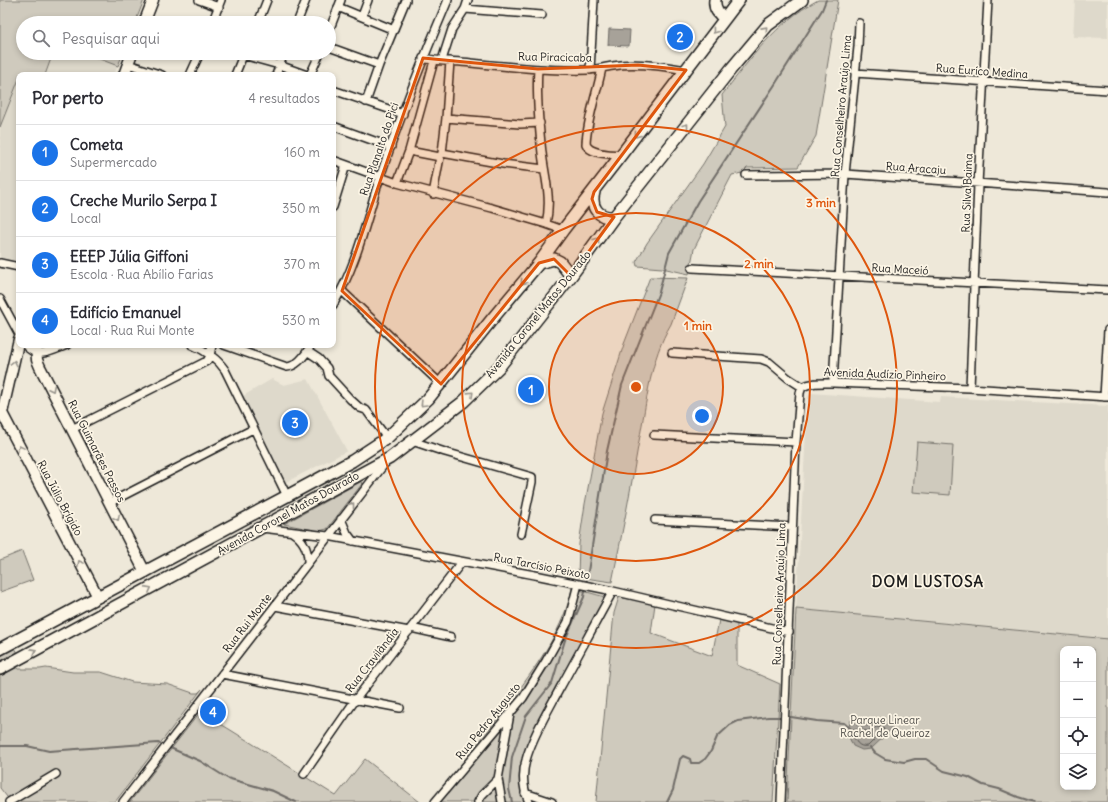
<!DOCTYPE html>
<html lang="pt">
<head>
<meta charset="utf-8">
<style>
	body { margin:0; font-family:Delius,sans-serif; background:#f7f7f7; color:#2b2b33 }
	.controls { position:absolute; right:12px; bottom:12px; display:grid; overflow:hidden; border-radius:8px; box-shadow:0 2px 6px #0003 }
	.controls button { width:36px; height:36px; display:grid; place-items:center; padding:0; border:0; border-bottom:1px solid #e1e1e2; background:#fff; color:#2b2b33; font:20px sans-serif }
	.you { position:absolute; left:702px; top:416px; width:14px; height:14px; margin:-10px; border:3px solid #fff; border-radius:50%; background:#1a73e8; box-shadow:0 0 0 6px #1a73e833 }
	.badge { display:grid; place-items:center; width:26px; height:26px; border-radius:50%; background:#1a73e8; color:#fff; font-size:13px; font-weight:700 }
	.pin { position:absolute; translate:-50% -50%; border:2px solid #fff; box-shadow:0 1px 4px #0006 }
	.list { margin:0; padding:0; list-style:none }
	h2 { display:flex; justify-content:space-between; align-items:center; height:52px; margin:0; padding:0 16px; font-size:17px }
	h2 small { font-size:13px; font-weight:400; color:#7c7c81 }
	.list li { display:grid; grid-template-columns:26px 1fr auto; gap:12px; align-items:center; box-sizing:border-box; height:56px; padding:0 16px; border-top:1px solid #e1e1e2 }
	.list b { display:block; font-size:15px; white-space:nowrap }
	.list p { margin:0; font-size:13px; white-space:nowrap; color:#7c7c81 }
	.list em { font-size:13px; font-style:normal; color:#7c7c81 }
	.icon { flex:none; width:22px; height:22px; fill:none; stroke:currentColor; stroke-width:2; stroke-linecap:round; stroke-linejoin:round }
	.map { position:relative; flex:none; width:1108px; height:802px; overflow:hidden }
	.search { position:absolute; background:#fff; box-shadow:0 2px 6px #0003; left:16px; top:16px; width:320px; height:44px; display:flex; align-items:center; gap:10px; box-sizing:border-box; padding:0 14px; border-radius:22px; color:#7c7c81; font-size:15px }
	.panel { position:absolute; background:#fff; box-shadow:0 2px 6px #0003; left:16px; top:72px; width:320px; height:276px; border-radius:8px }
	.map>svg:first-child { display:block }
	.built { fill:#ded9cb }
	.green { fill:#cfcabd; stroke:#76736c; fill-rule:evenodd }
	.water { fill:#a7a299; stroke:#6f6c67 }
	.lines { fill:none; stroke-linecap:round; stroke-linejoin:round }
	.shore { stroke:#54524e; stroke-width:1 }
	.stream { stroke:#6f6c67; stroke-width:2 }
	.street-casing { stroke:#1c1c1c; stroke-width:10 }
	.secondary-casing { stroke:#1c1c1c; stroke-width:13 }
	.primary-casing { stroke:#1c1c1c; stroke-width:14 }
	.street { stroke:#fcf5e5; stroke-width:7 }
	.secondary { stroke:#fcf5e5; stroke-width:10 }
	.primary { stroke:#fcf5e5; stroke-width:11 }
	.oneway { stroke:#97938b }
	.marked { fill:#de560d; fill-opacity:0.2; stroke:#de560d; stroke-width:3; stroke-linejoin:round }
	.ring { fill:none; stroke:#de560d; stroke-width:2 }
	.labels { text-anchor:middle; stroke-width:3.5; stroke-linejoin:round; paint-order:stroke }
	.street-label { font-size:11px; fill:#1c1c1c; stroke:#fcf5e5 }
	.park-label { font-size:11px; fill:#52504c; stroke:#fcf5e5 }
	.district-label { font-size:15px; font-weight:bold; letter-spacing:1px; fill:#1c1c1c; stroke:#fcf5e5 }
	.centre { fill:#de560d; stroke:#fcf5e5; stroke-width:2 }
	.ring-label { font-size:12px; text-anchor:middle; font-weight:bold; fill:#de560d; stroke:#fcf5e5; stroke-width:3.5; stroke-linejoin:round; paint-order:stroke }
</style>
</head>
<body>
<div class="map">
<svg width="1108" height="802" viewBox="0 0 1108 802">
	<rect width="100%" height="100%" fill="#eee8d9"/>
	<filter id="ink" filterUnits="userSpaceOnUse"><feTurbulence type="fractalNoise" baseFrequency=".025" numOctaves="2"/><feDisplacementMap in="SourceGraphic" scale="8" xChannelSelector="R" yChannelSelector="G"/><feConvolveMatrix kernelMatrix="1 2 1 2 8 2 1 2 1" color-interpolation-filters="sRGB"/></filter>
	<g filter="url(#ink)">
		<path class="built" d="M 0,0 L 144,0 L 135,23 L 23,23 L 23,53 L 123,53 L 114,75 L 19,75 L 19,261 L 0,258 Z
			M 1075,0 L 1108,0 L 1108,38 L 1073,37 Z
			M 272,379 L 284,385 L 308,379 L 347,451 L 286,482 L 243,396 Z
			M 810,393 L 940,402 L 941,397 L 1108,406 L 1108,639 L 796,609 L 808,397 Z"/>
		<path class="green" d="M 0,0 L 144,0 L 135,23 L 23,23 L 23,53 L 53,53 L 45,75 L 19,75 L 19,79 L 0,127 Z
			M 818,0 L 838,0 L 816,136 L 798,167 L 747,168 L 742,173 L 732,175 L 694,249 L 689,274 L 662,268 L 637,266 L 636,262 L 647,243 L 703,164 L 725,127 L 722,95 C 752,57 774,24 818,0 Z
			M 84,53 L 123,53 L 118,66 Z
			M 650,277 L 688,278 L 671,324 C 650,359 647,401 639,441 C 631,488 622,535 612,582 L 578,577 L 579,544 L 585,504 L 602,413 L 624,344 Z
			M 917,442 L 953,445 L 950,495 L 913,492 Z
			M 362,481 L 363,483 L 362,484 L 327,529 L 319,531 L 284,524 Z
			M 22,551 L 33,580 L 0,592 L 0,560 Z
			M 572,588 L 609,598 L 538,733 L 527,767 L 527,781 L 532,802 L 431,802 C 460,766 489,731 516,694 C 539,662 564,628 572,588 Z
			M 619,597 L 655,604 L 651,633 L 712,656 L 719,620 L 737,624 L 737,665 L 780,684 L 773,802 L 596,802 L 614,613 Z
			M 796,609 L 1108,639 L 1108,802 L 787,802 ZM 1063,649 L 1093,649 L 1093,787 L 1063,787 Z
			M 14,646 L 20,657 L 15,666 L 19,669 L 40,669 L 46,668 L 73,672 L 101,672 L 132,682 L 167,684 L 193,693 L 198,693 L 202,689 L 115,802 L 11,802 L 0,788 L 0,654 Z
			M 200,712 L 229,729 L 336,796 L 365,759 L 420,802 L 130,802 Z"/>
		<path class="water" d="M 609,29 L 630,30 L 629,46 L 608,45 Z
			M 851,720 L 853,720 C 860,731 866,726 875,723 C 880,721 890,724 893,728 L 871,749 L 862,750 L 853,746 L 848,735 L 847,732 Z"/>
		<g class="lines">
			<path class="shore" d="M 877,727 L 883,728 L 884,730 L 868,746 C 858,748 855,741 852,732 L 853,729 L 867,731 Z"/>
			<path class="stream" d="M 0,746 L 27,746 L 49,751 L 158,743 L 164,745
				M 168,747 L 200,761 L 227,778 L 273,791 L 296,802
				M 870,747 L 875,753 L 885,759 L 904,762 L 915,759 L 926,759 L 944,771 L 968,777 L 983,785 L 999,789 L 1018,797 L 1034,802
				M 512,802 L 509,789 L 512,757 L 526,716 L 552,683 L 565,640 L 584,597 L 607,451 L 622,385 L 659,292 L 669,253 L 698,201 L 774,86 L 822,10 L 826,0
				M 667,802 L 673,790 L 680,759 L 683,756 L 690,759 L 691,763 L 699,763 L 705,759 L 711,751 L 717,737 L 730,725 L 738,721 L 768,717 L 791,717 L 817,721 L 844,723 L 851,729"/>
			<defs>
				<path id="street" d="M 199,0 L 219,7
					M 338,7 L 394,30
					M 465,9 L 542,15
					M 362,16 L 368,0
					M 212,23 L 221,0
					M 258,23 L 267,0
					M 297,23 L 306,0
					M 329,31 L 341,0
					M 329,47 L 379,65
					M 236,53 L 279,65 L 307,75
					M 423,58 C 438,62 455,61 471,63 C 511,67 550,71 589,70 C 598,69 605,67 613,66 C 636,62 663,66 686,70
					M 442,60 L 452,29 L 465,9 L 468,0
					M 128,64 L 162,75
					M 602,68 C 597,93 587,119 586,144 C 590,155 612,154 621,155
					M 538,69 C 536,97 539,126 542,153 C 545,178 552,198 546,224
					M 590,70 L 594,0
					M 855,73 L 1108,90
					M 190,75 L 200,53
					M 235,75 L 244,53
					M 276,75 L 284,53
					M 310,75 L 320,53
					M 333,90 L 403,114
					M 366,102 L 379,65 L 406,0
					M 446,118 L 520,124 L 540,123
					M 333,126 L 391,147
					M 409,151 L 440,157
					M 442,153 L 503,164 L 544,169
					M 333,160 L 397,183 L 492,208 L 546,224 L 563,230
					M 746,175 L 845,174 L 1108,192
					M 397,183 L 409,151 L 434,61
					M 433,194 L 440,157 L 442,153 L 446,118 L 450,61
					M 333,207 L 346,165
					M 0,263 L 19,267
					M 692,268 L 1108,290
					M 342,291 L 441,384
					M 0,299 L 19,334
					M 333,305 C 357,265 366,221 380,177 C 400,117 423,58 448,0
					M 25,345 C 37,360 51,351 67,345
					M 192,345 C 204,350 217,358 225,370 L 287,496
					M 224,345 L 287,367 C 298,366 306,354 311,345
					M 307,351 L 319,359 L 327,368 L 329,376 L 350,399 L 360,408 L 366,410 L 387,438
					M 672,353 L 761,359 L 769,362 L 788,378 L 802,387
					M 833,383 L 845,174 L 858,47 L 859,23
					M 802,387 C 812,382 822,383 833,383 L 970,388 L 1108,397
					M 970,388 L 978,184 L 988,0
					M 1104,397 L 1108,330
					M 72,429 L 207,361 L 210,356 L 212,345
					M 654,435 L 796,442
					M 412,441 L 445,452 L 532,477 L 532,482 L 521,534
					M 109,503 L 253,429
					M 341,519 L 347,533 L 353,541
					M 655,520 L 792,527
					M 262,528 L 328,536 L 540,576 L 613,591 L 789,632
					M 292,532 C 303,539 308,549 308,561
					M 275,606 L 409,631
					M 411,628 L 451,637
					M 222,674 L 400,708
					M 304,774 L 356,699 L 462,562
					M 525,793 L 552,802
					M 9,802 L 56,774
					M 123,802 L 386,462
					M 435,802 L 523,698 L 546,661 L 568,622 L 578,584
					M 478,802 L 482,795 L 498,779
					M 502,802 L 498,779 L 510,714
					M 529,802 C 523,789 522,774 526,760 C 532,737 549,709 560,688 C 578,656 595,623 613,591
					M 781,802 L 796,442 L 800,393 L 802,387"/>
				<path id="secondary" d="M 144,23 L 153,0
					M 124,75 L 132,53
					M 19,339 L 2,413 L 98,597
					M 36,345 L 37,360 L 40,367 L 145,572"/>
				<path id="primary" d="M 715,0 C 714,8 718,14 725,18
					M 594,192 C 590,207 598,218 614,217
					M 539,263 L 554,259 L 560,262 L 571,276
					M 0,649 L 287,496 L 352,461 L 387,438 L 428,399 L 493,318 L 539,263 L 563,230 L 621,155 L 739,0
					M 0,669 L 390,458 L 463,402 L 499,367 L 571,276 L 614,217 L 731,69 L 768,25 L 802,0"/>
			</defs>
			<use href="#street" class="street-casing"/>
			<use href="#secondary" class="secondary-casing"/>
			<use href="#primary" class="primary-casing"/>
			<use href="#street" class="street"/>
			<use href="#secondary" class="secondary"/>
			<use href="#primary" class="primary"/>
		</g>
		<defs><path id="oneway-chevron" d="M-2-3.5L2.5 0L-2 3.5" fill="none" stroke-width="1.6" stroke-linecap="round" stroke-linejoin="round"/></defs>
		<g class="oneway">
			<use href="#oneway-chevron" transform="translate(765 29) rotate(-48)"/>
			<use href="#oneway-chevron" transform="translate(715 31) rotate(127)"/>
			<use href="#oneway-chevron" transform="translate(686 126) rotate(-52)"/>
			<use href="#oneway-chevron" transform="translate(637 135) rotate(127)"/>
			<use href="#oneway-chevron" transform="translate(597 240) rotate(-54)"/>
			<use href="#oneway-chevron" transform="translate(523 282) rotate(130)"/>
			<use href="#oneway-chevron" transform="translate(14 363) rotate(-77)"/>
			<use href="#oneway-chevron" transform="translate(52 389) rotate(63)"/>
			<use href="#oneway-chevron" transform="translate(471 394) rotate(-44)"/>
			<use href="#oneway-chevron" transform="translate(423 404) rotate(134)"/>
			<use href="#oneway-chevron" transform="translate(20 448) rotate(-118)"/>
			<use href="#oneway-chevron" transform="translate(352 505) rotate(-52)"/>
			<use href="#oneway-chevron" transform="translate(117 518) rotate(63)"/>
			<use href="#oneway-chevron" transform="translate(80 563) rotate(-118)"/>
			<use href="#oneway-chevron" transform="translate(149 589) rotate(-28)"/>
			<use href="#oneway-chevron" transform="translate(34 651) rotate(-28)"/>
		</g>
	</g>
	<path class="marked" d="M 423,58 L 538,69 L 638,65 L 686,70 L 594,192 L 592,199 L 597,212 L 614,217 L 571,276 L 554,259 L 539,263 L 441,384 L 342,291 Z"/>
	<circle cx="636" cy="387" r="87" fill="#de560d" fill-opacity=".12"/>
	<g class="ring">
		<circle cx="636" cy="387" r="87"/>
		<circle cx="636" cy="387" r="174"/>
		<circle cx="636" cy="387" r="261"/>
	</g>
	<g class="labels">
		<g class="street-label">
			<text transform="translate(555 57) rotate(1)" y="4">Rua Piracicaba</text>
			<text transform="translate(982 71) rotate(4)" y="4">Rua Euríco Medina</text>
			<text transform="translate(841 106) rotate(-85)" y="4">Rua Conselheiro Araújo Lima</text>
			<text transform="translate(379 149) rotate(-71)" y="4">Rua Planalto do Pici</text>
			<text transform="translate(916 168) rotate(4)" y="4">Rua Aracaju</text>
			<text transform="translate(967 193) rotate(-88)" y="4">Rua Silva Baima</text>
			<text transform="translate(900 269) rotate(3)" y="4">Rua Maceió</text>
			<text transform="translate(538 314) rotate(-51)" y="4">Avenida Coronel Matos Dourado</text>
			<text transform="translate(885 374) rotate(2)" y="4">Avenida Audízio Pinheiro</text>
			<text transform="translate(97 451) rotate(63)" y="4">Rua Guimarães Passos</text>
			<text transform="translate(60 498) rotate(62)" y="4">Rua Júlio Brígido</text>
			<text transform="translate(288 513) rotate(-29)" y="4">Avenida Coronel Matos Dourado</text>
			<text transform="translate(542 566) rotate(11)" y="4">Rua Tarcísio Peixoto</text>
			<text transform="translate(779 594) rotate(-88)" y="4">Rua Conselheiro Araújo Lima</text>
			<text transform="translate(247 623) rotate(-52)" y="4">Rua Rui Monte</text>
			<text transform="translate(372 660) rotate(-52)" y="4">Rua Cravilândia</text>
			<text transform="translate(488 721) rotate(-51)" y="4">Rua Pedro Augusto</text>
		</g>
		<g class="park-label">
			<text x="885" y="724">Parque Linear<tspan x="885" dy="13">Rachel de Queiroz</tspan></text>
		</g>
		<g class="district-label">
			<text x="928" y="587">DOM LUSTOSA</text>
		</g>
	</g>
	<circle cx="636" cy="387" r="6" class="centre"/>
	<g class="ring-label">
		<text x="821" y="207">3 min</text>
		<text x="759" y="268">2 min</text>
		<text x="698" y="330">1 min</text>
	</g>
</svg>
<div class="controls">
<button>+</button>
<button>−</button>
<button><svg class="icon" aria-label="locate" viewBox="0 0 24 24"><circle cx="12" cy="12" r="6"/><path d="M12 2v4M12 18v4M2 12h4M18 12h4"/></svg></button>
<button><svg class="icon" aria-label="layers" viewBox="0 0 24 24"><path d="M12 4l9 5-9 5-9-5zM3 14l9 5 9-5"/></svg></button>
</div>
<div class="you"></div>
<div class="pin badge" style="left:531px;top:390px">1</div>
<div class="pin badge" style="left:680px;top:37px">2</div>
<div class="pin badge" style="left:295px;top:423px">3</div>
<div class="pin badge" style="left:213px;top:712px">4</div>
<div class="search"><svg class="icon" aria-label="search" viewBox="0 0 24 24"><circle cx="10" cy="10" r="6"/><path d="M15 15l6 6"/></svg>Pesquisar aqui</div>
<section class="panel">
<h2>Por perto<small>4 resultados</small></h2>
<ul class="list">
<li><span class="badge">1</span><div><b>Cometa</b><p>Supermercado</p></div><em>160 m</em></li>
<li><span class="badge">2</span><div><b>Creche Murilo Serpa I</b><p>Local</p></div><em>350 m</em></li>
<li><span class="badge">3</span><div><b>EEEP Júlia Giffoni</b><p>Escola · Rua Abílio Farias</p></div><em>370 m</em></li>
<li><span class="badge">4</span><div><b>Edifício Emanuel</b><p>Local · Rua Rui Monte</p></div><em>530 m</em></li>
</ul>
</section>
</div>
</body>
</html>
